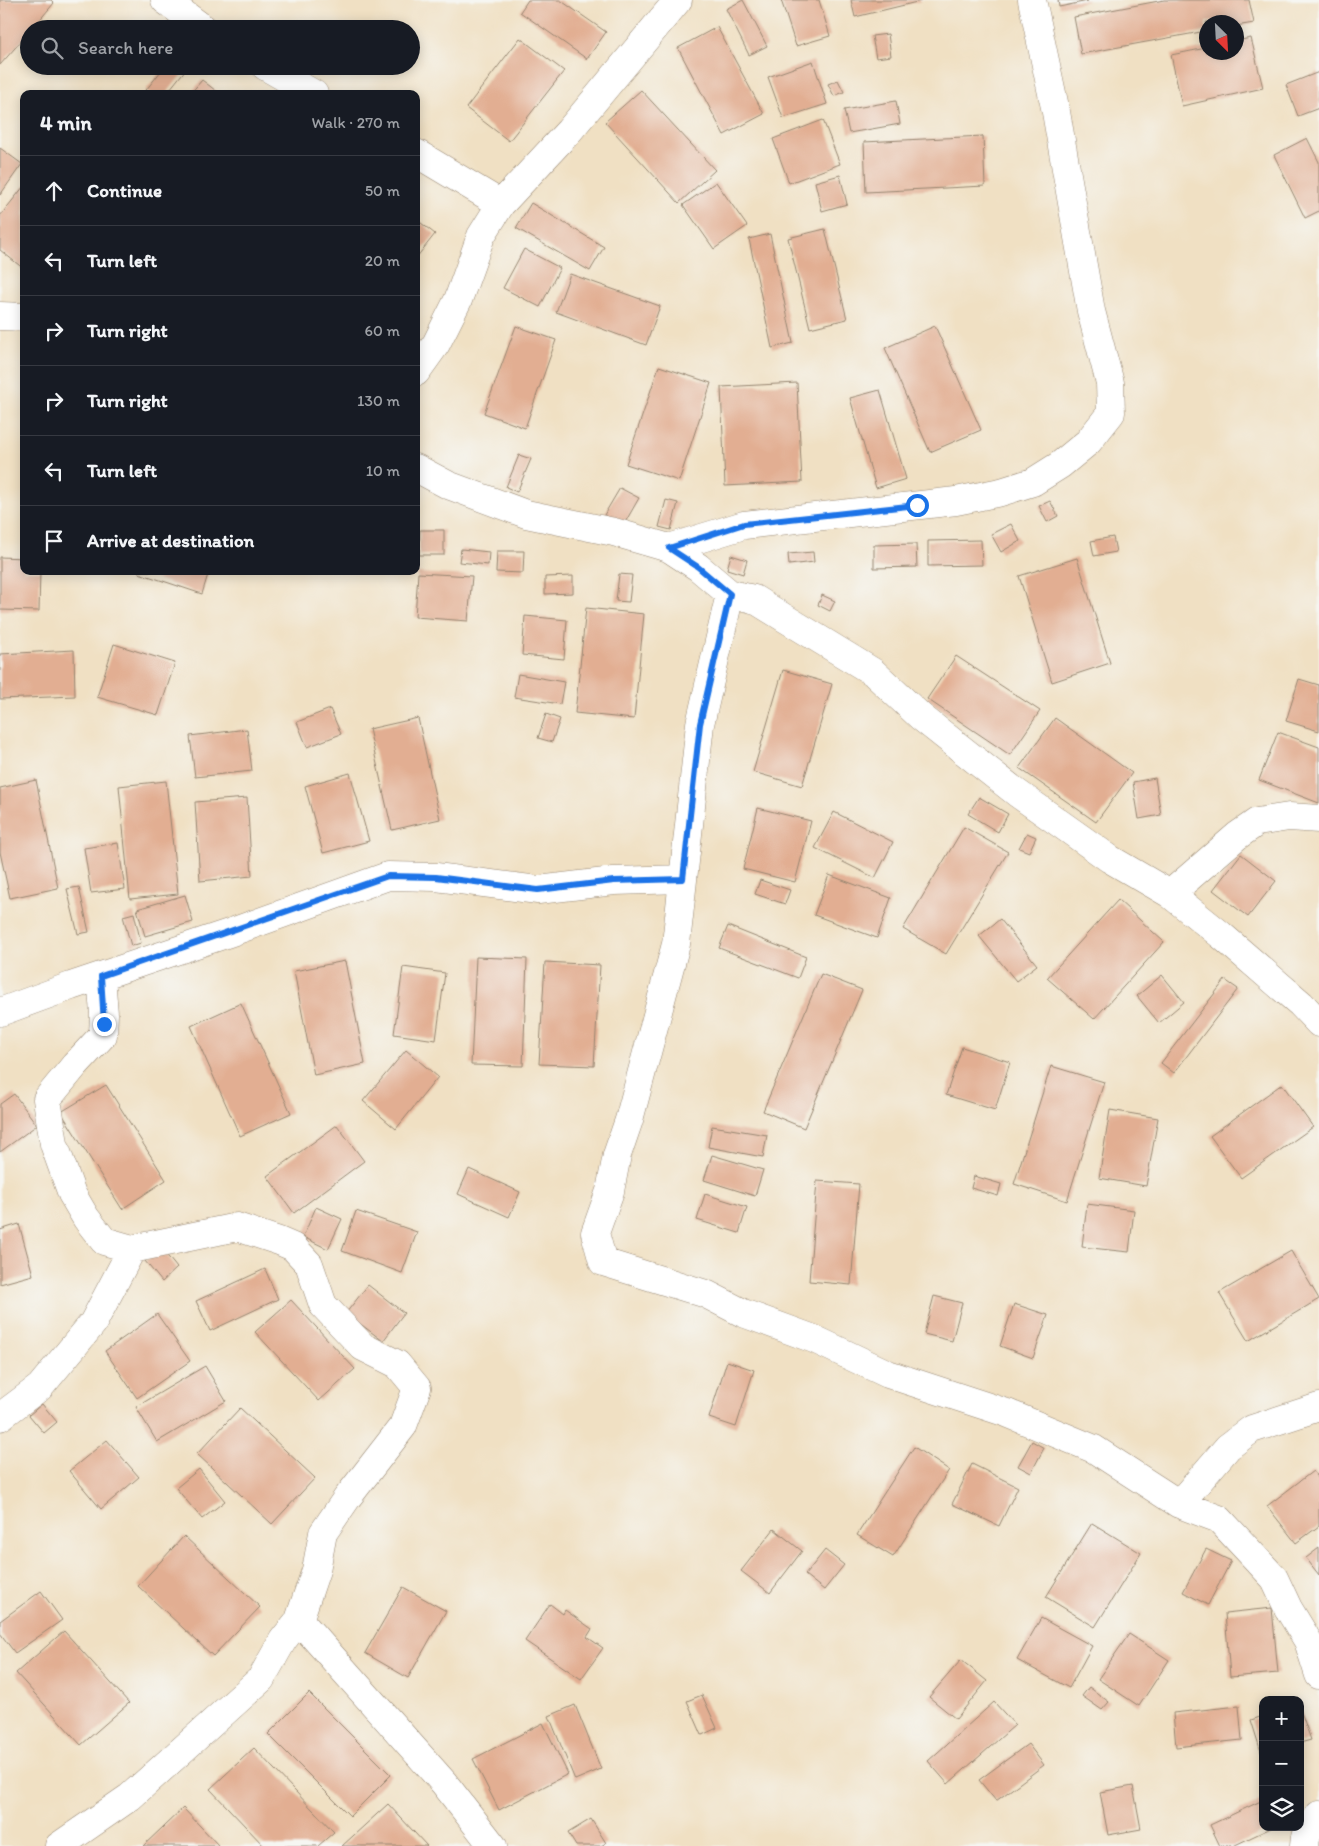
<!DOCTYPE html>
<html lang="en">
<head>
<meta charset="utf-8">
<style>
	body { margin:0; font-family:Itim,sans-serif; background:#20242c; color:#f1f3f6 }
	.controls { position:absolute; right:15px; bottom:15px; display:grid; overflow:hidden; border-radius:10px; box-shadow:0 2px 12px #0003 }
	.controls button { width:45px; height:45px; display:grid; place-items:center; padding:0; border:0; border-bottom:1px solid #363941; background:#171b24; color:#f1f3f6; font:25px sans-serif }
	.compass { position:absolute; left:1199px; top:15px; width:45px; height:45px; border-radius:50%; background:#171b24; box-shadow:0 2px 12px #0003; rotate:156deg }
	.stop { position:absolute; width:15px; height:15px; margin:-11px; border:4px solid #1a73e8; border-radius:50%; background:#fff }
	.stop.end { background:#1a73e8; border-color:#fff; box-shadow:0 1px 5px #0008 }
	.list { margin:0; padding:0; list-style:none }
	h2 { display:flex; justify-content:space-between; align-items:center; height:65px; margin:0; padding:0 20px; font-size:21px }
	h2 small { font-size:16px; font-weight:400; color:#9ea1a6 }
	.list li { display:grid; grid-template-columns:32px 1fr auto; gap:15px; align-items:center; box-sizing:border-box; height:70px; padding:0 20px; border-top:1px solid #363941 }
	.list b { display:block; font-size:19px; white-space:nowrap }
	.list em { font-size:16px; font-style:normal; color:#9ea1a6 }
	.icon { flex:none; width:28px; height:28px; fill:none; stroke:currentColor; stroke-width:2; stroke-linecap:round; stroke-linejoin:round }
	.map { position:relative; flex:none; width:1319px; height:1846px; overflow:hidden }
	.search { position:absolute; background:#171b24; box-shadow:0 2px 12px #0003; left:20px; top:20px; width:400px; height:55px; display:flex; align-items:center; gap:12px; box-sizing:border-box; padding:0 18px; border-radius:28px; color:#9ea1a6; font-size:19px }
	.panel { position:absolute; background:#171b24; box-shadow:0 2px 12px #0003; left:20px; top:90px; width:400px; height:485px; border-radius:10px }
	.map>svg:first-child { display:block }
	.building { fill:#e2ae92 }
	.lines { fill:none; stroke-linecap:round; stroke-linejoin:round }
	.minor-casing { stroke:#968570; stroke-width:29 }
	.minor { stroke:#fff; stroke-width:28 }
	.route { stroke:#1a73e8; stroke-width:6 }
</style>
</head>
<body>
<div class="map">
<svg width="1319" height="1846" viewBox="0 0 1319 1846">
	<rect width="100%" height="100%" fill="#f6f6f2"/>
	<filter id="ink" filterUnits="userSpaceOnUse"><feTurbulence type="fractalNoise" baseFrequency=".02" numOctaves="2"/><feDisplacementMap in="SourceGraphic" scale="10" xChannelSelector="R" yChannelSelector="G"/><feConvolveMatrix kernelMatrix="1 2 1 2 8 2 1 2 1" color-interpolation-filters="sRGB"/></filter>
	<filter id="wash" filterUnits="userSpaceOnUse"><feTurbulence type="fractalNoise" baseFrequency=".0096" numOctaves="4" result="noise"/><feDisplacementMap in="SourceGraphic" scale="20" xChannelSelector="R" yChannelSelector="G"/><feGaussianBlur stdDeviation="1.12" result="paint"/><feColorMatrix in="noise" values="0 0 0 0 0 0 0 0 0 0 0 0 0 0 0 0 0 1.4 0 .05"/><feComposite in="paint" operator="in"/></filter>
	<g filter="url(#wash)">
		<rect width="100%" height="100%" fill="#f0e0c3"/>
		<g id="blocks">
			<path class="building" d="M 0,0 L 51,0 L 54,3 L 32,29 L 29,29 L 29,32 L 0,65 Z
				M 528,0 L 560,0 L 606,32 L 587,59 L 520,12 Z
				M 743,0 L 767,46 L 749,55 L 726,9 Z
				M 781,0 L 819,0 L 830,36 L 796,46 Z
				M 851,0 L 921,0 L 921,1 L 855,17 Z
				M 1058,0 L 1087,0 L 1088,1 L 1059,7 Z
				M 1164,0 L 1249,0 L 1254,23 L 1236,26 L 1236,22 L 1206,22 L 1206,31 L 1081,54 L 1074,17 Z
				M 717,27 L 764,114 L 724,135 L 678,48 Z
				M 888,34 L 891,56 L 876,58 L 872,36 Z
				M 520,38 L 564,71 L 509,141 L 466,108 Z
				M 1251,38 L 1263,88 L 1182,106 L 1171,55 L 1206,48 L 1206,52 L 1236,52 L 1236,41 Z
				M 813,61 L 827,104 L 783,118 L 768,77 Z
				M 165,66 L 182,66 L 186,69 L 166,94 L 151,94 L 146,90 Z
				M 1319,72 L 1319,108 L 1298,116 L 1286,85 Z
				M 202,80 L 220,94 L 190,94 Z
				M 838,80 L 844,92 L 834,96 L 828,84 Z
				M 641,90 L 715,170 L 679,203 L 605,122 Z
				M 896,101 L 900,124 L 849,133 L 844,110 Z
				M 823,120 L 840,164 L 789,183 L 773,139 Z
				M 983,136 L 985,186 L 866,192 L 864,142 Z
				M 1307,138 L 1319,162 L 1319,211 L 1305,218 L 1274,155 Z
				M 0,148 L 22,164 L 0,195 Z
				M 840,175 L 847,204 L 822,211 L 815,182 Z
				M 716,182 L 747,226 L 714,249 L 683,205 Z
				M 24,186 L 24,269 L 0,250 L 0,216 Z
				M 531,203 L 604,247 L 590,271 L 516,228 Z
				M 416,219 L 435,234 L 416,258 Z
				M 825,229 L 847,319 L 810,328 L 788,238 Z
				M 770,234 L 793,343 L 772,348 L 749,239 Z
				M 524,249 L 560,268 L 540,307 L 503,288 Z
				M 570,274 L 660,306 L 646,345 L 556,312 Z
				M 516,326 L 556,340 L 525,428 L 484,413 Z
				M 935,326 L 981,430 L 930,452 L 885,348 Z
				M 659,366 L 711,383 L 679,481 L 626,464 Z
				M 797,383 L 802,482 L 725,486 L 721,387 Z
				M 880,390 L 906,479 L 876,488 L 850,398 Z
				M 519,455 L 531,459 L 517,492 L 506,487 Z
				M 620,488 L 639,498 L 623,526 L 604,515 Z
				M 666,500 L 678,503 L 671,530 L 659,527 Z
				M 1050,501 L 1058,516 L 1047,522 L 1039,506 Z
				M 1011,524 L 1020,541 L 1001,552 L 991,534 Z
				M 420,530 L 444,530 L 444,555 L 419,555 Z
				M 1113,537 L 1116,552 L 1094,556 L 1091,541 Z
				M 981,540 L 982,565 L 928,566 L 928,541 Z
				M 916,544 L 917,567 L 874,568 L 874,545 Z
				M 461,549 L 489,552 L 488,565 L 459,562 Z
				M 497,551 L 524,551 L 523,573 L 496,572 Z
				M 813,552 L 814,562 L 789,565 L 788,554 Z
				M 731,555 L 747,560 L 743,574 L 727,569 Z
				M 0,557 L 24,558 L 24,571 L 40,571 L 39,611 L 0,610 Z
				M 1077,558 L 1110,663 L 1052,682 L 1019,576 Z
				M 139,571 L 209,571 L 202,594 L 139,573 Z
				M 418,573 L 472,576 L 468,621 L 415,617 Z
				M 619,574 L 632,575 L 629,602 L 616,601 Z
				M 573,576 L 573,593 L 545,594 L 545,577 Z
				M 822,595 L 835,601 L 830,611 L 818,605 Z
				M 586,608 L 644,614 L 634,719 L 575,713 Z
				M 525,616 L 567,620 L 564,659 L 522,655 Z
				M 114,644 L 175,663 L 158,715 L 97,697 Z
				M 74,650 L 75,696 L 0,699 L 0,654 Z
				M 956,656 L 1040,711 L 1010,755 L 927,699 Z
				M 783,670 L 832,684 L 802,786 L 753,772 Z
				M 518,674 L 564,682 L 560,704 L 514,697 Z
				M 1299,679 L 1319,685 L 1319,731 L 1286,721 Z
				M 330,709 L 341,734 L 307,747 L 297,722 Z
				M 546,714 L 560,719 L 552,742 L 538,738 Z
				M 418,718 L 440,819 L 392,830 L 369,729 Z
				M 1055,718 L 1132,773 L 1096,822 L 1019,768 Z
				M 247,729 L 252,771 L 195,777 L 190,736 Z
				M 1278,732 L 1319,747 L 1319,803 L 1259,780 Z
				M 350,773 L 369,841 L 323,853 L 305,786 Z
				M 1155,778 L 1161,815 L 1139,819 L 1133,782 Z
				M 36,780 L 58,888 L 10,898 L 0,852 L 0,788 Z
				M 166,781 L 178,894 L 130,899 L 119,786 Z
				M 979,797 L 1008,814 L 998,832 L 968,814 Z
				M 247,798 L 252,876 L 200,881 L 195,802 Z
				M 758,808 L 811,821 L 795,882 L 743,869 Z
				M 834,812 L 893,842 L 875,878 L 815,848 Z
				M 964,827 L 1008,852 L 946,954 L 903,929 Z
				M 1027,833 L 1036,837 L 1029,852 L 1019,848 Z
				M 118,843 L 125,889 L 91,893 L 84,848 Z
				M 1241,854 L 1276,881 L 1248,917 L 1213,890 Z
				M 829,875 L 891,898 L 877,938 L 814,915 Z
				M 760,880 L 790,890 L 785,904 L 755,894 Z
				M 79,887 L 89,932 L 78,934 L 67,889 Z
				M 185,895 L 193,922 L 145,936 L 137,909 Z
				M 1118,900 L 1164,942 L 1094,1019 L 1047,978 Z
				M 134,913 L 141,943 L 131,946 L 123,916 Z
				M 1000,919 L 1037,965 L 1016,981 L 979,936 Z
				M 728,926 L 806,957 L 798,978 L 719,948 Z
				M 476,957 L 527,959 L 523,1066 L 471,1065 Z
				M 345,961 L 365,1064 L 314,1075 L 294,971 Z
				M 545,962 L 600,965 L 594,1066 L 539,1064 Z
				M 403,967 L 445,973 L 436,1040 L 394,1034 Z
				M 821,974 L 862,990 L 804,1128 L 763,1111 Z
				M 1162,975 L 1184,1002 L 1159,1023 L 1137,996 Z
				M 1225,980 L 1238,989 L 1174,1073 L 1161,1063 Z
				M 241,1003 L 291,1113 L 240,1136 L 191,1026 Z
				M 962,1047 L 1010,1062 L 995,1110 L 946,1095 Z
				M 406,1050 L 438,1077 L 396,1129 L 363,1101 Z
				M 1051,1066 L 1104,1082 L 1067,1201 L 1014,1184 Z
				M 1282,1084 L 1313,1127 L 1241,1178 L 1210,1136 Z
				M 106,1085 L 166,1180 L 122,1209 L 61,1112 Z
				M 14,1094 L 37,1125 L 0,1152 L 0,1104 Z
				M 1110,1110 L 1158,1118 L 1146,1186 L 1099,1178 Z
				M 337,1125 L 364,1161 L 294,1213 L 267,1176 Z
				M 712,1126 L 767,1135 L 763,1157 L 708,1147 Z
				M 712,1155 L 763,1170 L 755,1196 L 704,1180 Z
				M 469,1169 L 520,1192 L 509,1217 L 458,1194 Z
				M 974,1176 L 1001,1184 L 998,1196 L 971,1188 Z
				M 817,1181 L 859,1184 L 851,1285 L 809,1281 Z
				M 705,1194 L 747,1207 L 739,1233 L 697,1220 Z
				M 1087,1204 L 1134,1210 L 1129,1252 L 1082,1247 Z
				M 316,1207 L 342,1219 L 328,1249 L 303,1237 Z
				M 356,1211 L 417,1232 L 402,1273 L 342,1251 Z
				M 19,1224 L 33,1275 L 0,1284 L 0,1230 Z
				M 161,1248 L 177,1268 L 162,1282 L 145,1261 Z
				M 1291,1251 L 1319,1299 L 1248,1341 L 1219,1293 Z
				M 265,1269 L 278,1299 L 210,1331 L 196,1301 Z
				M 368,1285 L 404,1313 L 383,1341 L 346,1313 Z
				M 934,1296 L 962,1303 L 952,1341 L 924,1334 Z
				M 291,1300 L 355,1369 L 319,1401 L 255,1332 Z
				M 1014,1304 L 1048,1315 L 1033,1358 L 1000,1346 Z
				M 157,1314 L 190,1361 L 137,1398 L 105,1351 Z
				M 727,1361 L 754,1370 L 736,1427 L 709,1418 Z
				M 205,1366 L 226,1401 L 157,1442 L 136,1407 Z
				M 42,1404 L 57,1422 L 44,1433 L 29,1415 Z
				M 240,1408 L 315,1478 L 272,1524 L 197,1454 Z
				M 107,1440 L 139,1477 L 101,1509 L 69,1471 Z
				M 1032,1441 L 1044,1448 L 1031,1473 L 1018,1466 Z
				M 914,1447 L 949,1470 L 893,1557 L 857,1535 Z
				M 972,1464 L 1018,1487 L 999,1526 L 952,1504 Z
				M 199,1469 L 225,1501 L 202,1519 L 176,1488 Z
				M 1313,1471 L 1319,1479 L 1319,1526 L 1296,1543 L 1267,1506 Z
				M 1092,1523 L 1141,1553 L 1095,1627 L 1046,1597 Z
				M 774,1529 L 802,1551 L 770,1593 L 741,1571 Z
				M 184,1536 L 260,1607 L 213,1656 L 138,1586 Z
				M 1319,1548 L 1319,1575 L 1306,1558 Z
				M 1206,1549 L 1231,1561 L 1208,1605 L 1183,1592 Z
				M 825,1550 L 844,1565 L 824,1590 L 805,1575 Z
				M 403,1587 L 446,1611 L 408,1678 L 365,1653 Z
				M 41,1591 L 62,1620 L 15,1653 L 0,1633 L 0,1621 Z
				M 550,1604 L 563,1614 L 565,1610 L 592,1629 L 587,1637 L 603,1648 L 581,1679 L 525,1641 Z
				M 1272,1608 L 1278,1673 L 1230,1677 L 1225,1613 Z
				M 1041,1618 L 1092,1646 L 1069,1688 L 1017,1660 Z
				M 64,1631 L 129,1703 L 81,1745 L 16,1673 Z
				M 1129,1634 L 1169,1660 L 1139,1706 L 1098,1679 Z
				M 961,1660 L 987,1681 L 956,1719 L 929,1697 Z
				M 1089,1687 L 1109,1702 L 1102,1710 L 1082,1696 Z
				M 309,1693 L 391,1775 L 350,1816 L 268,1734 Z
				M 702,1695 L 717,1728 L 702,1735 L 687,1701 Z
				M 994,1702 L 1015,1725 L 948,1784 L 928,1761 Z
				M 575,1705 L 601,1769 L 575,1780 L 549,1716 Z
				M 1239,1706 L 1242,1740 L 1176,1747 L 1173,1713 Z
				M 1300,1709 L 1311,1740 L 1300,1743 Z
				M 1263,1716 L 1263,1755 L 1262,1755 L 1251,1720 Z
				M 543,1723 L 568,1774 L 499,1810 L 473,1759 Z
				M 1028,1744 L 1044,1765 L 996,1801 L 979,1780 Z
				M 254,1748 L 334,1832 L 318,1846 L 264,1846 L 210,1789 Z
				M 1133,1786 L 1141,1829 L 1108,1835 L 1100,1792 Z
				M 1263,1800 L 1263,1827 L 1273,1827 L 1233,1846 L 1220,1846 L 1210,1825 Z
				M 388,1804 L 427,1846 L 342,1846 Z
				M 183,1808 L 219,1846 L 143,1846 Z
				M 591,1819 L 606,1843 L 601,1846 L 576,1846 L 568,1833 Z"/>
		</g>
	</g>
	<g filter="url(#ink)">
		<use href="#blocks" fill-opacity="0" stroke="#968570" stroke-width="1"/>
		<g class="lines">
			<defs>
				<path id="minor" d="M 165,0 L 204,29
					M 265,66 L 314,94
					M 416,153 L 501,204
					M 0,316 L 24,317
					M 416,372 L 436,344 L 458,300 L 481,236 L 501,204 L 569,131 L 678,0
					M 416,468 L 448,485 L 526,514 L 614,532 L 669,548 L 698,567 L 730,594 L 754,599 L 783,617 L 873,672 L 921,717 L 1017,793 L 1110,859 L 1170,894 L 1221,935 L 1301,1004 L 1319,1023
					M 669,548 L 744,525 L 956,501 L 1001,492 L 1033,482 L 1060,465 L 1088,442 L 1111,413 L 1110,383 L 1091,311 L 1056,112 L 1032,0
					M 730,594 L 700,724 L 676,944 L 629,1120 L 617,1155 L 610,1191 L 595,1233 L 603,1262 L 706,1294 L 743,1313 L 814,1339 L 888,1374 L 1007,1413 L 1094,1449 L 1179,1504 L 1219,1519 L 1274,1578 L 1288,1608 L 1308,1641 L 1319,1675
					M 1170,894 L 1237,836 L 1257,822 L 1289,817 L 1319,819
					M 0,1012 L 71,986 L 229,933 L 388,876 L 436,877 L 538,890 L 614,881 L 683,879
					M 0,1417 L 40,1387 L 93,1323 L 132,1249
					M 1179,1504 L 1228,1447 L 1252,1429 L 1319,1407
					M 299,1620 L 444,1783 L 493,1846
					M 59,1846 L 130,1797 L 261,1679 L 283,1640 L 299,1620 L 316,1570 L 323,1533 L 347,1498 L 403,1426 L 417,1388 L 397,1364 L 363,1347 L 323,1305 L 309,1264 L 293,1247 L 279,1241 L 237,1227 L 132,1249 L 104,1241 L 86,1218 L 72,1194 L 54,1144 L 47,1099 L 75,1065 L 103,1035 L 104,1014 L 101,976
					M 1304,1846 L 1305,1837 L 1319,1815"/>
			</defs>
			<use href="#minor" class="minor-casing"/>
			<use href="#minor" class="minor"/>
		</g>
	</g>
	<g class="lines" filter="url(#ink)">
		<path class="route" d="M 104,1024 L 101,976 L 388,876 L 436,877 L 538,890 L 614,881 L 683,879 L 700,724 L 730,594 L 698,567 L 669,548 L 744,524 L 917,505"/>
	</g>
</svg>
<div class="controls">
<button>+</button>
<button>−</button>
<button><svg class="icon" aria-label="layers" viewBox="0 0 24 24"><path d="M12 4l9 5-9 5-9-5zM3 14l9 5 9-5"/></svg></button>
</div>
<svg class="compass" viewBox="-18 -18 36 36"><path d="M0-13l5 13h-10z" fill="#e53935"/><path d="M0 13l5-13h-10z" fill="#9ea1a6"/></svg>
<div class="stop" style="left:917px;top:505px"></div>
<div class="stop end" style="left:104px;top:1024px"></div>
<div class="search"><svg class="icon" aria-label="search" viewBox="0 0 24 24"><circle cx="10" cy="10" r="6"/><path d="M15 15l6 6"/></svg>Search here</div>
<section class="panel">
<h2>4 min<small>Walk · 270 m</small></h2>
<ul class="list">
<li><svg class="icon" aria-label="ahead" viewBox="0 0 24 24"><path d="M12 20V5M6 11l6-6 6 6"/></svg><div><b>Continue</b></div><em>50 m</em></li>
<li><svg class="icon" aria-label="left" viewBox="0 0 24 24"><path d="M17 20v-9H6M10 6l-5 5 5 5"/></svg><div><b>Turn left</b></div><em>20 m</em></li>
<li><svg class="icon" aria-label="right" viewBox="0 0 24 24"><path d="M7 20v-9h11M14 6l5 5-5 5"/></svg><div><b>Turn right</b></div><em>60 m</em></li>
<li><svg class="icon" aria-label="right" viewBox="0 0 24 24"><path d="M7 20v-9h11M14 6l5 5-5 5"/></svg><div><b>Turn right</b></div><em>130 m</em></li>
<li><svg class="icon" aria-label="left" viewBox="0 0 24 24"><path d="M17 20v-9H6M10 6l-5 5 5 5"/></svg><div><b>Turn left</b></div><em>10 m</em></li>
<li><svg class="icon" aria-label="arrive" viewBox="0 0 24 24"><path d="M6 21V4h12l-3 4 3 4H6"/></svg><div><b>Arrive at destination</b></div></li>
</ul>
</section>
</div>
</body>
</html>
